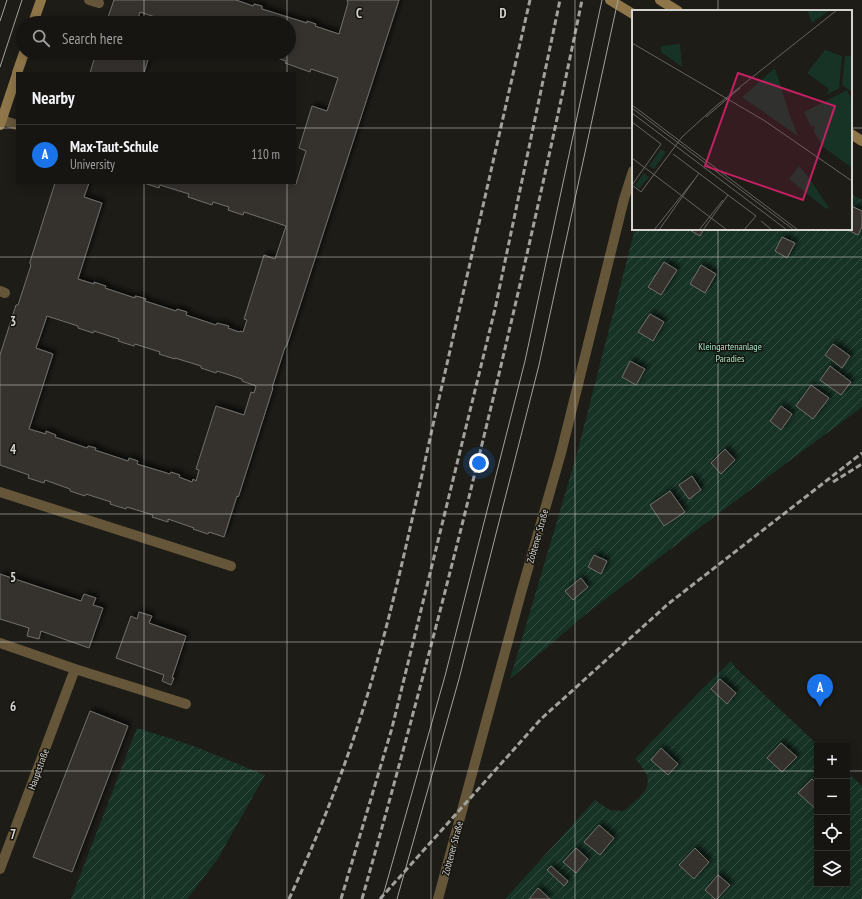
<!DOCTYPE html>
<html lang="en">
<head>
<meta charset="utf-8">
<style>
	body { margin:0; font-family:"PT Sans Narrow",sans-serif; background:#23221f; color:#f1f3f6 }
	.controls { position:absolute; right:12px; bottom:12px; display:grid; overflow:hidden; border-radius:0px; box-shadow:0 2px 10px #0003 }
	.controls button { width:36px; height:36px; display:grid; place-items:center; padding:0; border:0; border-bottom:1px solid #353431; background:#161511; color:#f1f3f6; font:20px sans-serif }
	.you { position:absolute; left:479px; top:463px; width:14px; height:14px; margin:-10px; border:3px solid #fff; border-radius:50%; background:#1a73e8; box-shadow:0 0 0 6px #1a73e833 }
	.badge { display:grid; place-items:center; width:26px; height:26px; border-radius:50%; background:#1a73e8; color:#fff; font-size:13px; font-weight:700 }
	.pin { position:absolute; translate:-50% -33px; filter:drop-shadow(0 1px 2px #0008) }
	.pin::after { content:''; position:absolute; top:21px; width:14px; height:12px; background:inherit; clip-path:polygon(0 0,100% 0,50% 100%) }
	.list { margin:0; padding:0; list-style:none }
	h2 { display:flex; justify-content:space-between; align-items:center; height:52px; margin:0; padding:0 16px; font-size:17px }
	h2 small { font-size:13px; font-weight:400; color:#9e9f9f }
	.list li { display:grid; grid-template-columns:26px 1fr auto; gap:12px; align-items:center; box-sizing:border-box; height:60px; padding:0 16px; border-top:1px solid #353431 }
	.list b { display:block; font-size:15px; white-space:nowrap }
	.list p { margin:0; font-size:13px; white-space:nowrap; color:#9e9f9f }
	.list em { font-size:13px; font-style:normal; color:#9e9f9f }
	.icon { flex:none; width:22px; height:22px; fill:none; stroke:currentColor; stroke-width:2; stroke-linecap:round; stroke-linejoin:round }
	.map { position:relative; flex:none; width:862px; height:899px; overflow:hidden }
	.search { position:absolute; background:#161511; box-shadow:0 2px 10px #0003; left:16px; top:16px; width:280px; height:44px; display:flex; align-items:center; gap:10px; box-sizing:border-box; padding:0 14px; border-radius:22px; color:#9e9f9f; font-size:15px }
	.panel { position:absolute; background:#161511; box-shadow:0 2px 10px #0003; left:16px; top:72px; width:280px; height:112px; border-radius:0px }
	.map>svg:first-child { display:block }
	.garden { fill:url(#garden-furrows) }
	.building { fill:#35332f; stroke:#716f6a; fill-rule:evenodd; filter:url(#shadow) }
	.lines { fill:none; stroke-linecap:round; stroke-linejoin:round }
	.lane { stroke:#65563a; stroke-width:10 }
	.secondary { stroke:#8f7649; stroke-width:10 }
	.tram { stroke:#a2a19e; stroke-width:1 }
	.rail { stroke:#a2a19e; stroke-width:3; stroke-dasharray:6 3; stroke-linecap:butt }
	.grid { fill:none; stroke:#d4d3d0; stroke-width:1; stroke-opacity:0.55 }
	.labels { text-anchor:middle; stroke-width:3; stroke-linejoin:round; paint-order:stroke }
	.park-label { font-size:10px; fill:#a8e1c4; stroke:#14130e }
	.street-label { font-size:10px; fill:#d4d3d0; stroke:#14130e }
	.inset-road { fill:none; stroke:#666561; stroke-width:1 }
	.view { fill:#c32161; fill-opacity:0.15; stroke:#c32161; stroke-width:2 }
	.inset-edge { fill:none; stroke:#d4d3d0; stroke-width:2 }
	.grid-label { font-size:13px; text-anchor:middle; font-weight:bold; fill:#d4d3d0; stroke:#14130e; stroke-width:3; stroke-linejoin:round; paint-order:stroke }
</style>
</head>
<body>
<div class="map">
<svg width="862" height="899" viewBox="0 0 862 899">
	<defs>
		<pattern id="garden-furrows" width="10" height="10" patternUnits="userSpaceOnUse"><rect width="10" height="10" fill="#173326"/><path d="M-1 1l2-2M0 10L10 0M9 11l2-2" fill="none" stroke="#385044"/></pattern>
		<filter id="shadow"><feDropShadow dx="3.5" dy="-3.5" stdDeviation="2" flood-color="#0009"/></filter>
	</defs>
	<rect width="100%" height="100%" fill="#1d1c17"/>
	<path class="garden" d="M 851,194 L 862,200 L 862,407 L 660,557 L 586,614 L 510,679 L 576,457 L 635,229 L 851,229 Z
		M 731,661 L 736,668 L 819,746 L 817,746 L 817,884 L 847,884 L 847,772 L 862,786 L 862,899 L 505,899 L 595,800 L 610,810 L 624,811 C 646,792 659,784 635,759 L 701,690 Z
		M 137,728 L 191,745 L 265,775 L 217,860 L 187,899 L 71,899 Z"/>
	<path class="building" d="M 114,0 L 236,0 L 253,6 L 254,4 L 262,6 L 262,9 L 307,23 L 307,21 L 316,24 L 315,26 L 339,34 L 348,3 L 347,0 L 399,0 L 287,345 L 286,347 L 285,347 L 272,388 L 273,388 L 239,495 L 238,497 L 237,496 L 224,537 L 209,532 L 208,534 L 193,529 L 194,528 L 168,519 L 168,522 L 152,517 L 153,515 L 127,507 L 126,509 L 110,504 L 111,502 L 86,494 L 85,496 L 70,491 L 70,489 L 45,480 L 44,483 L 28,478 L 29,475 L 0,465 L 0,355 L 16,305 L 18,305 L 31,265 L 30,264 L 30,262 L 55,183 L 89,183 L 84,197 L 102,203 L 78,279 L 94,284 L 94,282 L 106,286 L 105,288 L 135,298 L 135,296 L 140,297 L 146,299 L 145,301 L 176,311 L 177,309 L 187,312 L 186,315 L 216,325 L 217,323 L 229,326 L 228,328 L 239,332 L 240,331 L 243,332 L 247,320 L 244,319 L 264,255 L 275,259 L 286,226 L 244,212 L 243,215 L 228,210 L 229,207 L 213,202 L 212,205 L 188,197 L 189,194 L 160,185 L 159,188 L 144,183 L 292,183 L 296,184 L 306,151 L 299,148 L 312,106 L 327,111 L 338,78 L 311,69 L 310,72 L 285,63 L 286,61 L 262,53 L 289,53 L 289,23 L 173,23 L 140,12 L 137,23 L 106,23 ZM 47,316 L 78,326 L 78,328 L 93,333 L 94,331 L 119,339 L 118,341 L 134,346 L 135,344 L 160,352 L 159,354 L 175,359 L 175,358 L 201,366 L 201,368 L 216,373 L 217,371 L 242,379 L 242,381 L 256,386 L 254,393 L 251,392 L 244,415 L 216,406 L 196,469 L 199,470 L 196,481 L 193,479 L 192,482 L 179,477 L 180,475 L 171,472 L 170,474 L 137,464 L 138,461 L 129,458 L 128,461 L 95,450 L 96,448 L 88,446 L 87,448 L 55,437 L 56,435 L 46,431 L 46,434 L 29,429 L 53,354 L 36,348 Z
		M 96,53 L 150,53 L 144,73 L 90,73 Z
		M 851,206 L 862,211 L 862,227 L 858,235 L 846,229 L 851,229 Z
		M 688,229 L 704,229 L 700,236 Z
		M 782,237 L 795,243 L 787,258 L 775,251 Z
		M 664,262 L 677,270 L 661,295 L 648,287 Z
		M 701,265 L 716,274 L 705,293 L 690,284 Z
		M 650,314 L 664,322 L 653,341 L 638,332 Z
		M 833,344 L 850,356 L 842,368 L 825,355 Z
		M 630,361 L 645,369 L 636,385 L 622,377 Z
		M 830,366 L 851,382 L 841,395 L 820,380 Z
		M 811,385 L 829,398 L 813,419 L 796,406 Z
		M 781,406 L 792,414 L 781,430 L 770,421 Z
		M 725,449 L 735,460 L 721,474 L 711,463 Z
		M 692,476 L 701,490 L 689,499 L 679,485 Z
		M 670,491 L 685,512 L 664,526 L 650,505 Z
		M 594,555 L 607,561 L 601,574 L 588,567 Z
		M 0,574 L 81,601 L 84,594 L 96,598 L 93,605 L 103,608 L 89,648 L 41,631 L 39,639 L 27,636 L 29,628 L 0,619 Z
		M 581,578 L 588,587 L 573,600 L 565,591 Z
		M 139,612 L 152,616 L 149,623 L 186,636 L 172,678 L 174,678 L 171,685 L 162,681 L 164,675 L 116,658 L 131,616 L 137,619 Z
		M 720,679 L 736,693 L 727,704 L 711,689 Z
		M 90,711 L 128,726 L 72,872 L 33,857 Z
		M 781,743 L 797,757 L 782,772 L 767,758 Z
		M 661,748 L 678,764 L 668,775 L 651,760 Z
		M 812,779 L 817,784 L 817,810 L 798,793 Z
		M 599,825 L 614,838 L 600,855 L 584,842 Z
		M 576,848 L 588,859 L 576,873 L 563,862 Z
		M 695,848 L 709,862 L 694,879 L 679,865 Z
		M 551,866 L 568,881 L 564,886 L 547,870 Z
		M 718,875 L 730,885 L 717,899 L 715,899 L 705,890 Z
		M 538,888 L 550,899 L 529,899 Z"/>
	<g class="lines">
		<path class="lane" d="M 89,0 L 99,3
			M 2,120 L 17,125
			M 0,291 L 5,293
			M 0,492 L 231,566
			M 0,643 L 75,669 L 186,704
			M 0,869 L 75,669
			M 438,899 L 521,593 L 561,453 L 624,199 L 633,171"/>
		<path class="secondary" d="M 610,0 L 633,14
			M 660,0 L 678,11
			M 33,23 L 41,0
			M 17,73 L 24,53
			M 0,125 L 17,74
			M 851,134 L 862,141"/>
		<path class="tram" d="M 0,21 L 7,0
			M 0,67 L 22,0
			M 382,899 L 445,676 L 525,361 L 602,0
			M 397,899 L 459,679 L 539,365 L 618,0"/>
		<path class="rail" d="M 833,482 L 862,464
			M 289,899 C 325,821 356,740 378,658 C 400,578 417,497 435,416 C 467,277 498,139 530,0
			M 341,899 L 392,728 L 495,309 L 560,0
			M 362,899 C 446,602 520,302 582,0
			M 380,899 L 541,719 L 668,604 L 862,453"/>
	</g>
	<path class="grid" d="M 144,0 L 144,23M 287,0 L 287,23M 431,0 L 431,899M 575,0 L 575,899M 718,0 L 718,11M 144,53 L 144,73M 287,53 L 287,73M 0,128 L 17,128M 295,128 L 633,128M 851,128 L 862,128M 144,183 L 144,899M 287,183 L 287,899M 718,229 L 718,899M 0,257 L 862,257M 0,385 L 862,385M 0,514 L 862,514M 0,642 L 862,642M 0,771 L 817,771M 847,771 L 862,771"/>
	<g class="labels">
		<g class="park-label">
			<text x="730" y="350">Kleingartenanlage<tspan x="730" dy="12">Paradies</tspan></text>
		</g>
		<g class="street-label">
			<text transform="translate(537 536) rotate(-74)" y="4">Zobtener Straße</text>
			<text transform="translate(38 769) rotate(-70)" y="4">Hauptstraße</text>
			<text transform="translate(452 848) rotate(-75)" y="4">Zobtener Straße</text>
		</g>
	</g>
	<g transform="translate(632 10)">
		<rect width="220" height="220" fill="#1d1c17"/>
		<path d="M 193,40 L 210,46 L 207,79 L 195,84 L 197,79 L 175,63 ZM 213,46 L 220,46 L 220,82 L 210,75 Z" fill="#173326"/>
		<path d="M 175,0 L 198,0 L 180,13 ZM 48,34 L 50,54 L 50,57 L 29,42 L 29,36 ZM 29,139 L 34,142 L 22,159 L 17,156 ZM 12,163 L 17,167 L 7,179 L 3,175 Z" fill="#173326"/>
		<path d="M 143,58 L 158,106 L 166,126 L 110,87 ZM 215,80 L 220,90 L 220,158 L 191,137 L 182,122 L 183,116 L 179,116 L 172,102 ZM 167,156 L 175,165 L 197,198 L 194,199 L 157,169 Z" fill="#173326"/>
		<path class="inset-road" d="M 0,33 L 133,111 L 220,171M 0,95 L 166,220M 0,98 L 162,220M 0,103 L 155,220M 74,107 L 108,78M 0,112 L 29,134 L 0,175M 41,144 L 124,206 L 112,220M 0,148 L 95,220M 0,175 L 9,182 L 50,127 L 84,96 L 205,0M 129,211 L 140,220M 22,220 L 62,170M 27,220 L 67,163M 67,220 L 91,190M 71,220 L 96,185"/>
		<path class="view" d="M 106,63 L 203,96 L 171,190 L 73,156 Z"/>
		<rect width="220" height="220" class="inset-edge"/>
	</g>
	<g class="grid-label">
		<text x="359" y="18">C</text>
		<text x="503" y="18">D</text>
		<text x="13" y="326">3</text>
		<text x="13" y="454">4</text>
		<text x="13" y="582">5</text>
		<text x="13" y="711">6</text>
		<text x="13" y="839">7</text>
	</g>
</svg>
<div class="controls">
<button>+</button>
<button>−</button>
<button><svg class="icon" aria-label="locate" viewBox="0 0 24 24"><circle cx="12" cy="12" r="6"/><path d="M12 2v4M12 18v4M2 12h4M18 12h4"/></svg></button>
<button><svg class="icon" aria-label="layers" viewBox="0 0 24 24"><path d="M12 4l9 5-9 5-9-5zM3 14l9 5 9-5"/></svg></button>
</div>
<div class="you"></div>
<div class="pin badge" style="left:820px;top:707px">A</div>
<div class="search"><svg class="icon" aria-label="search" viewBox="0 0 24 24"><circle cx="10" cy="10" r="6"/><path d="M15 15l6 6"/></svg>Search here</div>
<section class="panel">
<h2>Nearby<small></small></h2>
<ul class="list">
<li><span class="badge">A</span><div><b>Max-Taut-Schule</b><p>University</p></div><em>110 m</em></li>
</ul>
</section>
</div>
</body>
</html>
